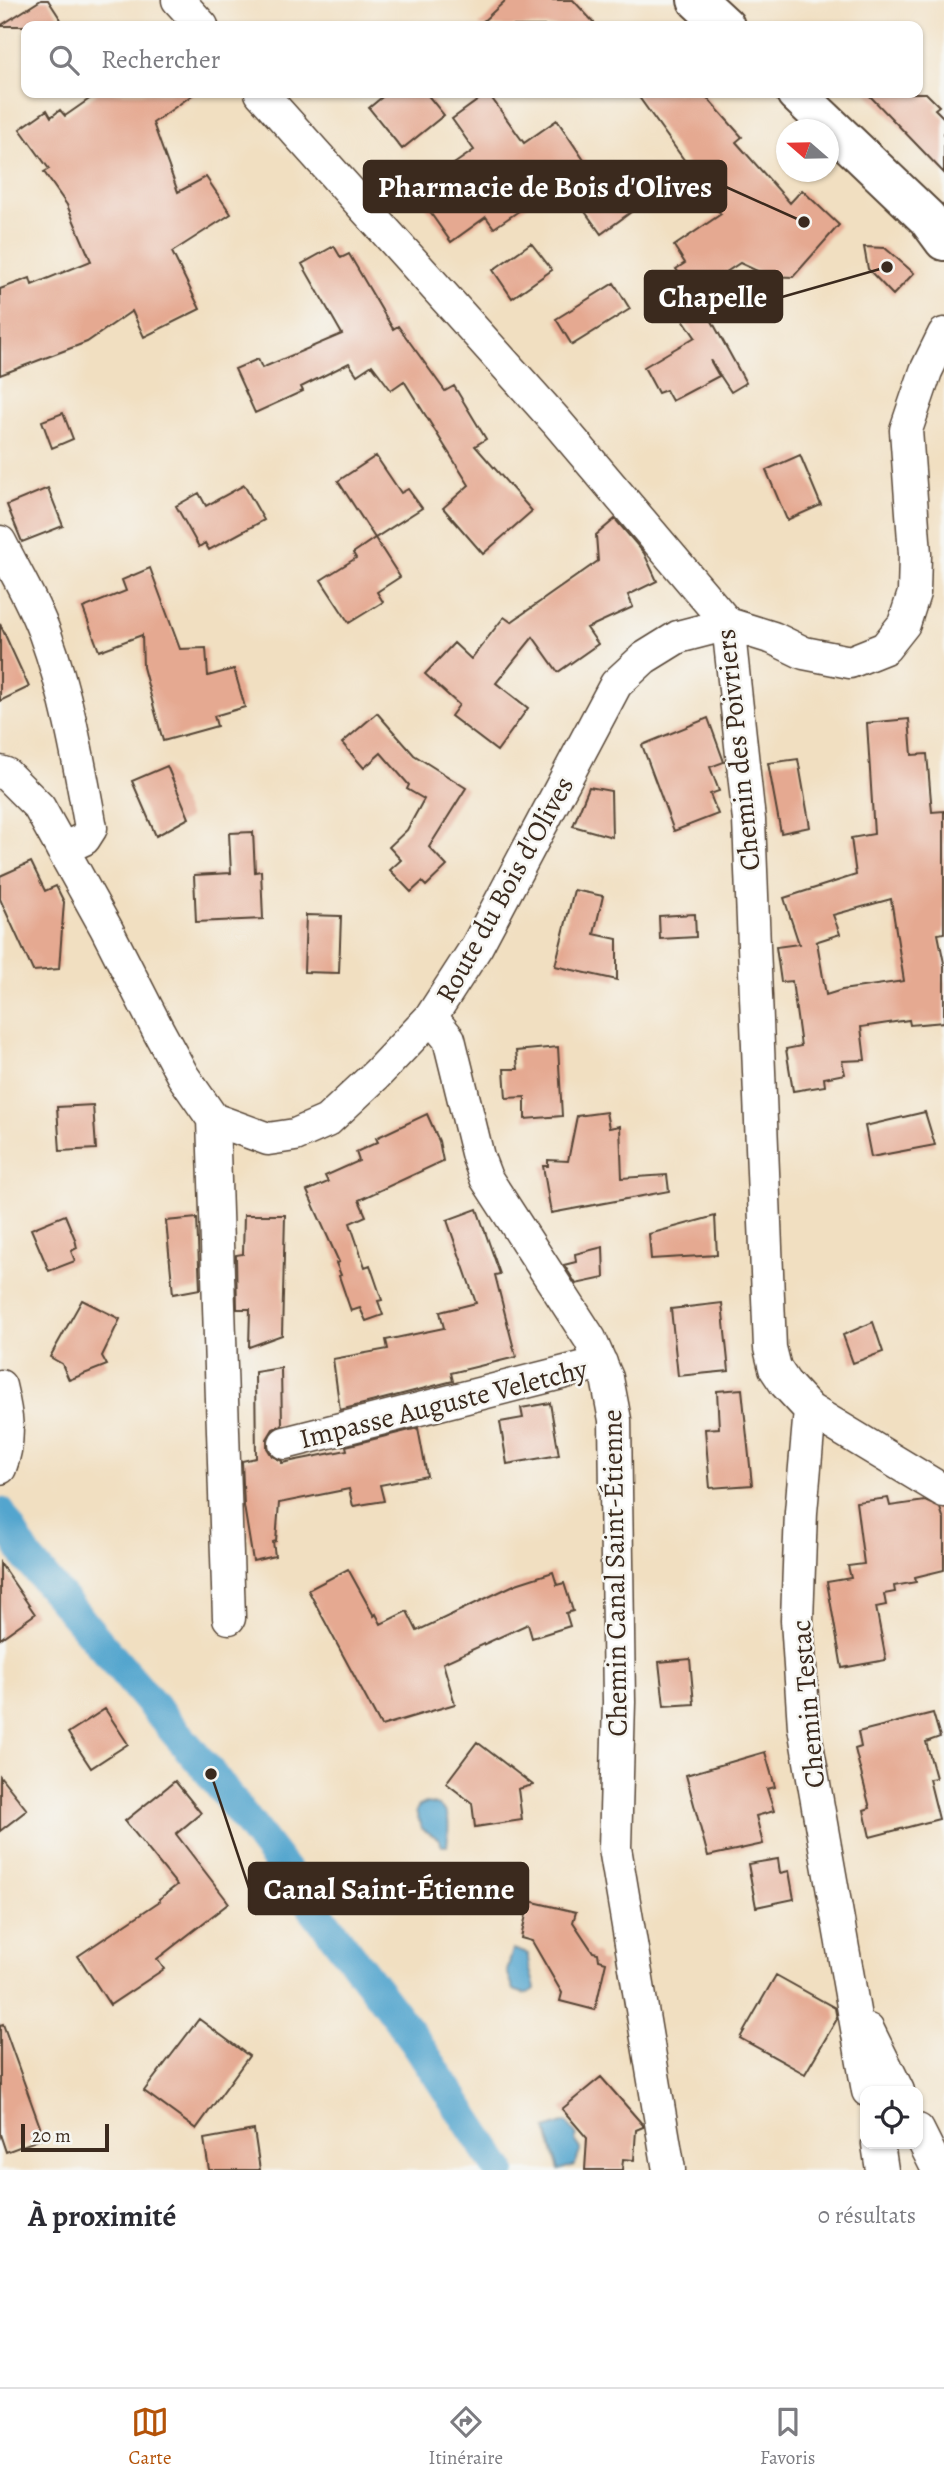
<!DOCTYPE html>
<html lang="fr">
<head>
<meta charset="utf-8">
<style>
	body { margin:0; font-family:Alegreya,serif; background:#f2f2f3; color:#2b2b33 }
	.controls { position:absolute; right:21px; bottom:21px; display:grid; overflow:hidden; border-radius:14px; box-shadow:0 2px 5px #0004 }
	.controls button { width:63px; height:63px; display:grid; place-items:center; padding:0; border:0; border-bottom:2px solid #e1e1e2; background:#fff; color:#2b2b33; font:35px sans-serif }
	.compass { position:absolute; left:776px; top:119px; width:63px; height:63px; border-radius:50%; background:#fff; box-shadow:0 2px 5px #0004; rotate:290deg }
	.scale { position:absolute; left:21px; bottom:18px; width:88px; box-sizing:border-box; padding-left:7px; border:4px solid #3b2a1e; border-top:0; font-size:19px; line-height:24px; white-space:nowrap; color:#3b2a1e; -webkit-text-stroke:5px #f6f6f2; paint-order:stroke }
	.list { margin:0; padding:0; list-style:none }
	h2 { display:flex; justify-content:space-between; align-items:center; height:91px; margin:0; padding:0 28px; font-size:30px }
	h2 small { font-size:23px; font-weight:400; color:#7c7c81 }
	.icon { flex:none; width:38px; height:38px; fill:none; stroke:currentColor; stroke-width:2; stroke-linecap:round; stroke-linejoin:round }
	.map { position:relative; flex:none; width:944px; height:2170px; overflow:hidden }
	.search { position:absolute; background:#fff; box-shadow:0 2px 5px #0004; left:21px; right:21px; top:21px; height:77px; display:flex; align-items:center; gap:18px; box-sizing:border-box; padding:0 24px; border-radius:14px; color:#7c7c81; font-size:26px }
	.sheet { height:217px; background:#fff }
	nav { display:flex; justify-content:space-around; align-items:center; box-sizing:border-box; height:98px; border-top:2px solid #e1e1e2; background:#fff; font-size:19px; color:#7c7c81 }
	nav a { display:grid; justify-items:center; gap:4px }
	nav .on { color:#b45309 }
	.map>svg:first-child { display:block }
	.water { fill:#53a5ce; stroke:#476876; stroke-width:2 }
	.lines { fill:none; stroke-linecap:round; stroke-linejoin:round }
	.canal { stroke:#53a5ce; stroke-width:32 }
	.building { fill:#e5a991; fill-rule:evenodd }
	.minor-casing { stroke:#564536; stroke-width:35 }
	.major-casing { stroke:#564536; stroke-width:42 }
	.minor { stroke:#fff; stroke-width:32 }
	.major { stroke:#fff; stroke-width:38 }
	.labels { text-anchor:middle; stroke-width:5; stroke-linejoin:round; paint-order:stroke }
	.street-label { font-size:28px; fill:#3b2a1e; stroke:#f6f6f2 }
	.leader { fill:none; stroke:#3b2a1e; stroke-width:2.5 }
	.callout-dot { fill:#3b2a1e; stroke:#f6f6f2; stroke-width:2.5 }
	.callout { fill:#3b2a1e; stroke:#3b2a1e; stroke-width:2.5 }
	.callout-label { font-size:30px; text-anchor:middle; font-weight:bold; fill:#fff }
</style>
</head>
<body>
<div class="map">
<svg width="944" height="2170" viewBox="0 0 944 2170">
	<rect width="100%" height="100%" fill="#f6f6f2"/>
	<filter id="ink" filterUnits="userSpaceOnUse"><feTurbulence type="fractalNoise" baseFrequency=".0143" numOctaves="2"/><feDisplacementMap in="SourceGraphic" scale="14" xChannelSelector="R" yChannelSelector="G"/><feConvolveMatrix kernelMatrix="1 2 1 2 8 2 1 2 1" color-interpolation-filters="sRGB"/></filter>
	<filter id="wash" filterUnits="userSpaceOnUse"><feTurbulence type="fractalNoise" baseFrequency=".00686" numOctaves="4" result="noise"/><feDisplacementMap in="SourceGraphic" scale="28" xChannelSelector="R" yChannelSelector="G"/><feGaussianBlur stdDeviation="1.57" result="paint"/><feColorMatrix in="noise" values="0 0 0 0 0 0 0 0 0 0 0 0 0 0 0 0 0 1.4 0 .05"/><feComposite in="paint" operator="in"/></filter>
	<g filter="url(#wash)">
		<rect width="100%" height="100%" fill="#f1dfc1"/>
		<path class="water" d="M 426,1803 C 454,1806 449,1824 447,1846 L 442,1846 L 439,1839 L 421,1828 L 416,1811 L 419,1806 Z
			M 513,1949 L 528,1954 C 527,1966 533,1977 535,1989 C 527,1995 523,1994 514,1990 L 507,1971 Z
			M 566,2122 L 577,2136 L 575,2140 L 581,2149 L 575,2165 L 559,2170 L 546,2129 Z"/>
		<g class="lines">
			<path class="canal" d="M 0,1513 L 28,1559 L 211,1774 L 414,2039 L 500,2170"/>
		</g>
		<g id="blocks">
			<path class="building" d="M 41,0 L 48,0 L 65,26 L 0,26 Z
				M 506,0 L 573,0 L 597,26 L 478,26 Z
				M 98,93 L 195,93 L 153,123 L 178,192 L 206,177 L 231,214 L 172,252 L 200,309 L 144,337 L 132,311 L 87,342 L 0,375 L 0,289 L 30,278 L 32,285 L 91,261 L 67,205 L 44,172 L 49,169 L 20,129 L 47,110 L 51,117 L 60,110 L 65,116 Z
				M 387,93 L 426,93 L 444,115 L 402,149 L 369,108 Z
				M 488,93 L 524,143 L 557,120 L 604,190 L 627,174 L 646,201 L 601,234 L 563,181 L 494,228 L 486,217 L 451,242 L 415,191 L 474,150 L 452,119 Z
				M 636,93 L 703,93 L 742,137 L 736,142 L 790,203 L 802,190 L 839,225 L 793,277 L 768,276 L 740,263 L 696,292 L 746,383 L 731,392 L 710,360 L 719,376 L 672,401 L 666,390 L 658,393 L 644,367 L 695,337 L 662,288 L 681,276 L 676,269 L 685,263 L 674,246 L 721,214 L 681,168 L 687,164 Z
				M 867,93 L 926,93 L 939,106 L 935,109 L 944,118 L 944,173 Z
				M 531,243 L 552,270 L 512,298 L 493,270 Z
				M 334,246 L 341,258 L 349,254 L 393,329 L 398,326 L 445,391 L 454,386 L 486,439 L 475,446 L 532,511 L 483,554 L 443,508 L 469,485 L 404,381 L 391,390 L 372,365 L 357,375 L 349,363 L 301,387 L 303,391 L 255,413 L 235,369 L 258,359 L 262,368 L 342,334 L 302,264 Z
				M 864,247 L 885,248 L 914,273 L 893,295 L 868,269 Z
				M 614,283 L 630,309 L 572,345 L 556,319 Z
				M 63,413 L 73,439 L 52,448 L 42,421 Z
				M 800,455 L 821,505 L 787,520 L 766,470 Z
				M 376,456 L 401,493 L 408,489 L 422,508 L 375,538 L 338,481 Z
				M 244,485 L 264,520 L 209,550 L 205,543 L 199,547 L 176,506 L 199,493 L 206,506 Z
				M 48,488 L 63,526 L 22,542 L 7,505 Z
				M 615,519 L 644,553 L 657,581 L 628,595 L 633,607 L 587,628 L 598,644 L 558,672 L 533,637 L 496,683 L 528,708 L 497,751 L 451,716 L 459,705 L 425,674 L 454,643 L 471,659 L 504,617 L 511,622 L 598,561 L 596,535 Z
				M 375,538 L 400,577 L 377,592 L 383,602 L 349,623 L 321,580 L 356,558 L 353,553 Z
				M 150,568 L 180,649 L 206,648 L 208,676 L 234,669 L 245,707 L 214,716 L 217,726 L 163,741 L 143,667 L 142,635 L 99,651 L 83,608 L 126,591 L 122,580 Z
				M 0,624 L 29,687 L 0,701 Z
				M 377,713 L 414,755 L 466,788 L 429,847 L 447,866 L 426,886 L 422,882 L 411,892 L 390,870 L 401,860 L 389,847 L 407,830 L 424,799 L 407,789 L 409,785 L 381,753 L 364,768 L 342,743 Z
				M 708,718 L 724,762 L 710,767 L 719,791 L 710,794 L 718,814 L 674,831 L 642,745 Z
				M 909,719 L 912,755 L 927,754 L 932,812 L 944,811 L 944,933 L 938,934 L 944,963 L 944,1022 L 910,1025 L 909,1020 L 861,1027 L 865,1060 L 842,1061 L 845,1074 L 824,1078 L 825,1086 L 793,1091 L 786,1049 L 801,1046 L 792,981 L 781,982 L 776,947 L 799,944 L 784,898 L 856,875 L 851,838 L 874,834 L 867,723 ZM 891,899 L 904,981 L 842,990 L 826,995 L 817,942 L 815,942 L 840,934 L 833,915 Z
				M 798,759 L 810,827 L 781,833 L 768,763 Z
				M 167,766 L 189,818 L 156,836 L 132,781 Z
				M 589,787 L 611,791 L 612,837 L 573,826 Z
				M 253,832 L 255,872 L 261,871 L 263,919 L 196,922 L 194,875 L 231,873 L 229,833 Z
				M 31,862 L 45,891 L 56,886 L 64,902 L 59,969 L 33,971 L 0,899 L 0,876 Z
				M 574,890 L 603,896 L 594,934 L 617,939 L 617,980 L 555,966 Z
				M 695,914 L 696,937 L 660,939 L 659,916 Z
				M 306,915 L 341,916 L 339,973 L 304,972 Z
				M 558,1047 L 562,1116 L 525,1119 L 525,1097 L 506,1098 L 504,1069 L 518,1069 L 516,1051 Z
				M 93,1105 L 96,1149 L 60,1151 L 57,1107 Z
				M 606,1112 L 609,1128 L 620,1126 L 622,1178 L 667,1175 L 669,1191 L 551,1213 L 543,1166 L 548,1166 L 548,1160 L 568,1161 L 577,1116 Z
				M 925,1112 L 935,1145 L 871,1157 L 865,1126 Z
				M 427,1114 L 439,1141 L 443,1161 L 359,1200 L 366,1216 L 350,1223 L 365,1267 L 370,1265 L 382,1300 L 378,1301 L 383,1315 L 366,1321 L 360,1308 L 351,1311 L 339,1276 L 341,1275 L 336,1263 L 339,1262 L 307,1191 L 328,1182 L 325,1176 L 359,1161 L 356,1152 L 378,1142 L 376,1138 Z
				M 477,1209 L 500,1274 L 495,1275 L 516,1357 L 451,1373 L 453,1381 L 340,1410 L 333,1359 L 388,1349 L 386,1340 L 444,1328 L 440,1312 L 476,1303 L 447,1220 Z
				M 65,1215 L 75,1239 L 77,1248 L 71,1251 L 75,1261 L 49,1271 L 31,1229 Z
				M 244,1215 L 285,1215 L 282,1335 L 249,1347 L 250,1309 L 237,1309 L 236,1255 L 243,1254 Z
				M 715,1216 L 717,1255 L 651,1259 L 649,1234 Z
				M 197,1218 L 200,1289 L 173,1294 L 166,1221 Z
				M 603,1247 L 604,1278 L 576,1284 L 564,1265 L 576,1262 L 575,1254 Z
				M 82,1300 L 120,1319 L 102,1356 L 107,1365 L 69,1380 L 62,1364 L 50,1357 Z
				M 722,1303 L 729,1371 L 678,1376 L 671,1309 Z
				M 873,1322 L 883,1352 L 853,1363 L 843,1335 Z
				M 281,1368 L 282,1425 L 273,1429 L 267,1439 L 267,1448 L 272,1456 L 282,1461 L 282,1463 L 347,1450 L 346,1446 L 418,1428 L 427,1476 L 380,1485 L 384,1501 L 353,1506 L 349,1489 L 279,1503 L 276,1541 L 273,1542 L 275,1556 L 253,1561 L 244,1506 L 242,1461 L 256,1458 L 255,1372 Z
				M 742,1389 L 752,1485 L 710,1488 L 705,1429 L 719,1428 L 717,1391 Z
				M 550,1403 L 559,1455 L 507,1464 L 500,1422 L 523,1418 L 521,1408 Z
				M 888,1498 L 890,1506 L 925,1501 L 940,1508 L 944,1520 L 944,1570 L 915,1577 L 916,1582 L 894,1586 L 895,1592 L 884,1594 L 886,1605 L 876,1607 L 886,1660 L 842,1668 L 827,1582 L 851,1578 L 848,1566 L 864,1564 L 856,1502 Z
				M 0,1563 L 35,1614 L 0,1639 Z
				M 348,1569 L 374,1616 L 376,1614 L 381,1624 L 407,1611 L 417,1631 L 516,1584 L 553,1572 L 557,1585 L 564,1583 L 573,1611 L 566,1613 L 570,1626 L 532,1638 L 528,1624 L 443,1663 L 455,1704 L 381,1726 L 308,1590 Z
				M 690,1659 L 694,1704 L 664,1706 L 659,1662 Z
				M 105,1709 L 128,1744 L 91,1768 L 68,1733 Z
				M 933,1713 L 940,1737 L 926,1742 L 936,1778 L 929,1779 L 939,1819 L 870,1837 L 864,1810 L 870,1808 L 855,1749 L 861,1747 L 858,1732 Z
				M 477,1742 L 533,1785 L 518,1789 L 522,1820 L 475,1827 L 472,1803 L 446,1783 Z
				M 765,1752 L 775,1787 L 767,1789 L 774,1811 L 756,1816 L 763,1844 L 708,1856 L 686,1775 Z
				M 0,1776 L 27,1810 L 0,1831 Z
				M 175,1781 L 201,1813 L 176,1834 L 229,1903 L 157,1959 L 164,1969 L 110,2005 L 78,1956 L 160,1901 L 159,1899 L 177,1885 L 125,1821 Z
				M 778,1859 L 780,1873 L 789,1871 L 794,1899 L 756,1907 L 748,1864 Z
				M 529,1901 L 576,1912 L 573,1922 L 593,1952 L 598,1953 L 599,1960 L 606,1962 L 595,2010 L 560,2001 L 562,1993 L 532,1941 L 521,1938 Z
				M 776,1975 L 835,2008 L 837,2019 L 805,2074 L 740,2038 Z
				M 199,2019 L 249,2056 L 196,2129 L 144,2091 Z
				M 3,2024 L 44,2138 L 6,2152 L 0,2134 L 0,2025 Z
				M 601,2077 L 643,2125 L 643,2127 L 636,2130 L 634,2160 L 623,2159 L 622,2170 L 585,2170 L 587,2138 L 562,2109 Z
				M 254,2130 L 260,2170 L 209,2170 L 204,2139 Z"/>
		</g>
	</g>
	<g filter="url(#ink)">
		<use href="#blocks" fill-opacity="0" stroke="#564536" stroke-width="2"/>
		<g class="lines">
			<defs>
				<path id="minor" d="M 178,0 L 202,26
					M 261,93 L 556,421 L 728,624 L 749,820 L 770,1348 L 775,1368 L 785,1383 L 810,1410 L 944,1491
					M 0,542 C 15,572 34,603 45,634 C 68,697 79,763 91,828 L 84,839 L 62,849
					M 0,772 L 6,774 L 39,807 L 106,928 L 159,1032 L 183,1076 L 213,1119 L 268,1139 L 295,1135 L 327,1121 L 377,1074 L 431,1017 L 477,946 L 616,684 L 644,658 L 678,637 L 728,624 L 773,638 L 804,653 L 850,662 L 885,648 L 904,624 L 914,593 L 915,554 L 906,430 L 926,371 L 944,334
					M 431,1017 L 449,1039 L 478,1157 L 486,1178 L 590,1339 L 607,1378 L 615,1420 L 619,1702 L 615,1848 L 669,2170
					M 213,1119 L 229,1618
					M 0,1386 C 7,1415 11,1439 0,1468
					M 810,1410 L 801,1512 L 797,1620 L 804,1727 L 868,2091
					M 285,1443 L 601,1363
					M 868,2030 L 898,2091
					M 918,2130 L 938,2170
					M 878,2144 L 882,2170"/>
				<path id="major" d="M 697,0 L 725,26
					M 796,93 L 927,218 L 944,241"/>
			</defs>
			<use href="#minor" class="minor-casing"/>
			<use href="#major" class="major-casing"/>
			<use href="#minor" class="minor"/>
			<use href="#major" class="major"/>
		</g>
	</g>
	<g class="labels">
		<g class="street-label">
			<text transform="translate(737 750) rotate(-96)" y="10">Chemin des Poivriers</text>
			<text transform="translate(504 889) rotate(-61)" y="10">Route du Bois d'Olives</text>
			<text transform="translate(443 1403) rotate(-14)" y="10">Impasse Auguste Veletchy</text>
			<text transform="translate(614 1573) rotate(-91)" y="10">Chemin Canal Saint-Étienne</text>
			<text transform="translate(807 1704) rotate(-95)" y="10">Chemin Testac</text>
		</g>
	</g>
	<path class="leader" d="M804 222L726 187M887 267L782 297M211 1774L249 1888"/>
	<g class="callout-dot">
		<circle cx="804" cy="222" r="7"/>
		<circle cx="887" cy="267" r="7"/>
		<circle cx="211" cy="1774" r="7"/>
	</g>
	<g class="callout">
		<rect x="364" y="161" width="362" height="51" rx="7"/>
		<rect x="645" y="271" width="137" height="51" rx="7"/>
		<rect x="249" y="1863" width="279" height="51" rx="7"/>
	</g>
	<g class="callout-label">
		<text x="545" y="197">Pharmacie de Bois d'Olives</text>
		<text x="713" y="307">Chapelle</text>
		<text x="389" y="1899">Canal Saint-Étienne</text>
	</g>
</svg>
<div class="controls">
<button><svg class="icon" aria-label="locate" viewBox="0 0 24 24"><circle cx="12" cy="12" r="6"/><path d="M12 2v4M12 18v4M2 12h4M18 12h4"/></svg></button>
</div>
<svg class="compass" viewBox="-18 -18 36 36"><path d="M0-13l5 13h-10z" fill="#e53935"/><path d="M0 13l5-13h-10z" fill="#7c7c81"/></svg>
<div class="scale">20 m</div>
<div class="search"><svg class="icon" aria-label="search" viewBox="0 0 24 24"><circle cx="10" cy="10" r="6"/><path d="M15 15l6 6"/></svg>Rechercher</div>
</div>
<section class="sheet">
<h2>À proximité<small>0 résultats</small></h2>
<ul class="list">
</ul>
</section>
<nav>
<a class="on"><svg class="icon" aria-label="map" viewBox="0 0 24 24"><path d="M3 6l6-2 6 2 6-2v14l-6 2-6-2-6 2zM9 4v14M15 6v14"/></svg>Carte</a>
<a><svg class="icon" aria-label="directions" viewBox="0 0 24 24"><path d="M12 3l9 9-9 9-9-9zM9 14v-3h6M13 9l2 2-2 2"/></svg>Itinéraire</a>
<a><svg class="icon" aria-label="saved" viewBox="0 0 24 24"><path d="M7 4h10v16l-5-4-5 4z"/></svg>Favoris</a>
</nav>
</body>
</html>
